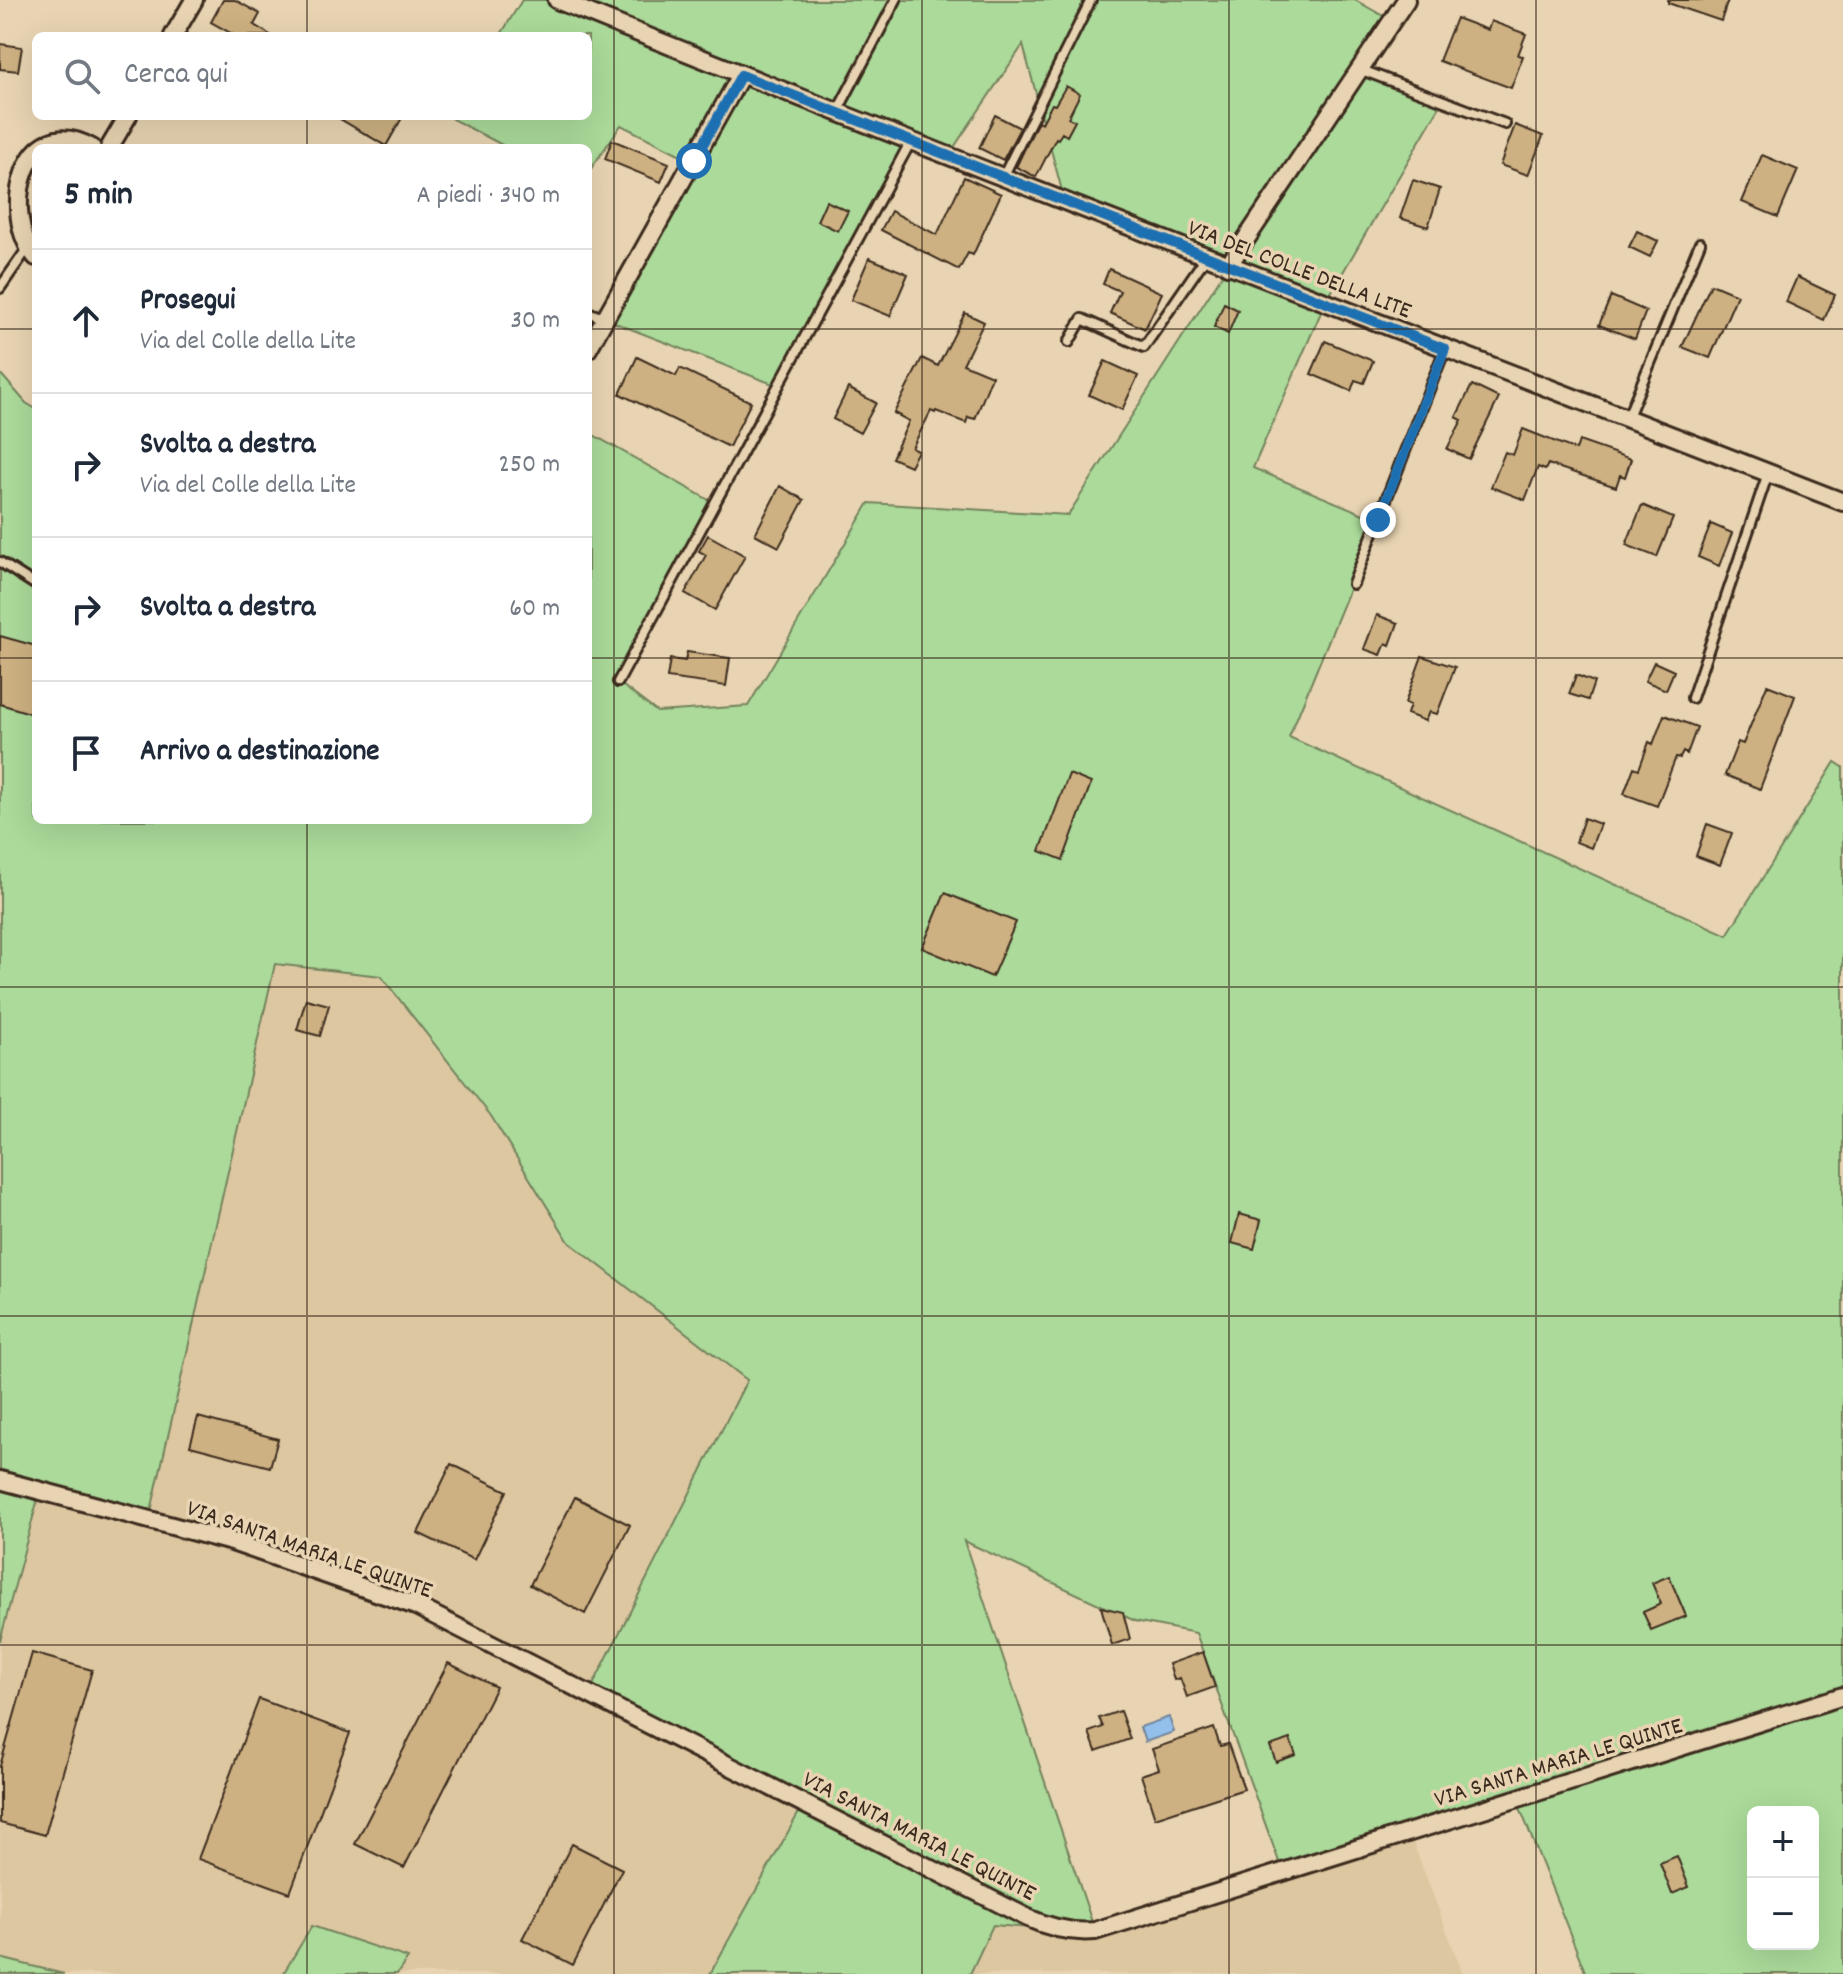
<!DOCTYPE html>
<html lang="it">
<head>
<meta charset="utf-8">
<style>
	body { margin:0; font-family:Dekko,sans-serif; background:#f6f6f7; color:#1f2937 }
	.controls { position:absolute; right:24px; bottom:24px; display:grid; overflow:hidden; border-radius:12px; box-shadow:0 8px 32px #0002 }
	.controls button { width:72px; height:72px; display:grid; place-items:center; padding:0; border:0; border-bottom:2px solid #e0e1e3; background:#fff; color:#1f2937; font:40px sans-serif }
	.stop { position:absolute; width:24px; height:24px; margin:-18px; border:6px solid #1f6fb2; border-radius:50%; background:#fff }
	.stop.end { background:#1f6fb2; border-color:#fff; box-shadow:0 2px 8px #0008 }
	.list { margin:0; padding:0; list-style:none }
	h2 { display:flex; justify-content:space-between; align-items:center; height:104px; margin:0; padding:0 32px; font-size:34px }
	h2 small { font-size:26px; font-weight:400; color:#747a83 }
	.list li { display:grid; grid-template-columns:52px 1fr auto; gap:24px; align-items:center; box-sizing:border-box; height:144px; padding:0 32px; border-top:2px solid #e0e1e3 }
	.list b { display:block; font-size:30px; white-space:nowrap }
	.list p { margin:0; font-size:26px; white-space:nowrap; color:#747a83 }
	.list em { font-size:26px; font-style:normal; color:#747a83 }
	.icon { flex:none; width:44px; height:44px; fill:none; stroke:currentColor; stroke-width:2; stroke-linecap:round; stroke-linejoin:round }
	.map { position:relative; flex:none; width:1843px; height:1974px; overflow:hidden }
	.search { position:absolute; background:#fff; box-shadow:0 8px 32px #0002; left:32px; top:32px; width:560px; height:88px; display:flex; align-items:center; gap:20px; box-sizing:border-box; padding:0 28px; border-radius:12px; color:#747a83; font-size:30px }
	.panel { position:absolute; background:#fff; box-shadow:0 8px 32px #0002; left:32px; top:144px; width:560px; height:680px; border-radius:12px }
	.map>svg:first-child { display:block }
	.built { fill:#ddc7a1 }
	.green { fill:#abda9a; stroke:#73825c; stroke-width:2; fill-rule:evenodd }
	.water { fill:#93bfec; stroke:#70839a; stroke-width:2 }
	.building { fill:#cdb182; stroke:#3b2a1e; stroke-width:2 }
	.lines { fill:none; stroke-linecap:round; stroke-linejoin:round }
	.lane-casing { stroke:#3b2a1e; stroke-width:14 }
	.street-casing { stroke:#3b2a1e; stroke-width:22 }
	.lane { stroke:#e8d4b2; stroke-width:8 }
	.street { stroke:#e8d4b2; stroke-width:16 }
	.route { stroke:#1f6fb2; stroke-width:10 }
	.grid { fill:none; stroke:#3b2a1e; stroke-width:2; stroke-opacity:0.55 }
	.labels { text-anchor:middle; stroke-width:7; stroke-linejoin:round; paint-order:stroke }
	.street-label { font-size:24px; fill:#3b2a1e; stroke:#e8d4b2 }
</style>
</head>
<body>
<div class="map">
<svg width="1843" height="1974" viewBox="0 0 1843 1974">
	<rect width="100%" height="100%" fill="#e8d4b2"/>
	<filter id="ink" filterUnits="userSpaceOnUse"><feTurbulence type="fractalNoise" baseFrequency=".0125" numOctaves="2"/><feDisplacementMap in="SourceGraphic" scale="16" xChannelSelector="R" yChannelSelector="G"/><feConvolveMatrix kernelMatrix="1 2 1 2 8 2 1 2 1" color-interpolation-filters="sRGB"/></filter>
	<g filter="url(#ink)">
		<path class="built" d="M 275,963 L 381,976 L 491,1116 L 569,1242 L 747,1380 L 589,1693 L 804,1803 L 710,1974 L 397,1974 L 408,1959 L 312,1927 L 283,1974 L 64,1974 L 0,1958 L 0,1641 L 40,1491 L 149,1520 Z
			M 1408,1829 L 1463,1974 L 970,1974 L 993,1925 L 1089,1933 Z"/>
		<path class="green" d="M 522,0 L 1355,0 L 1392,21 L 1360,69 L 1443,101 L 1325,303 L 1253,468 L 1378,520 L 1289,737 L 1727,935 L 1835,762 L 1843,767 L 1843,1974 L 1586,1974 L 1514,1793 L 1282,1870 L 1196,1633 L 1135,1621 L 964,1541 L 1095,1931 L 1081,1932 L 993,1925 L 970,1974 L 710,1974 L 804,1803 L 589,1693 L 747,1380 L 569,1242 L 491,1116 L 381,976 L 275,964 L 149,1520 L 40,1491 L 0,1641 L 0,373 L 26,403 L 36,409 L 36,820 L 588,820 L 588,432 L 714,503 L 618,682 L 657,712 L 748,706 L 869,503 L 1068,515 L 1228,266 L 1065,202 L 1023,45 L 948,156 L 911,142 L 778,386 L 605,319 L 588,349 L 588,312 L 604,319 L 693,161 L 621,125 L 588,173 L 588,148 L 508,148 L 452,119 L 454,116 L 588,116 L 588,36 L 500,36 ZM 1753,1812 L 1813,1812 L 1813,1944 L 1753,1944 Z
			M 312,1926 L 408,1958 L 397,1974 L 283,1974 Z
			M 0,1958 L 64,1974 L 0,1974 Z"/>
		<path class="water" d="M 1169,1717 L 1174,1732 L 1145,1742 L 1140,1727 Z"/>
		<path class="building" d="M 223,0 L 235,0 L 260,14 L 254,25 L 272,36 L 236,36 L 211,22 Z
			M 1668,0 L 1728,0 L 1721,21 L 1668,3 Z
			M 1456,18 L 1488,30 L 1491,21 L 1526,34 L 1518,55 L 1523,56 L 1511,88 L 1439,61 Z
			M 0,44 L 22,47 L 18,71 L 0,69 Z
			M 1066,86 L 1080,94 L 1068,118 L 1075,121 L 1067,136 L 1062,133 L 1058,139 L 1056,138 L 1036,177 L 1016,167 L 1038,121 L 1042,123 L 1052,104 L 1055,105 Z
			M 995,115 L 1020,128 L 1003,160 L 979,148 Z
			M 335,116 L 403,116 L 386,146 Z
			M 1515,125 L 1543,136 L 1528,175 L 1500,165 Z
			M 612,140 L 669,163 L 661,182 L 605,159 Z
			M 1762,155 L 1798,170 L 1778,217 L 1742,202 Z
			M 964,177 L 1001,194 L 973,255 L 968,253 L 959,270 L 881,230 L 891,211 L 937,235 Z
			M 1413,180 L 1440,189 L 1428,227 L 1400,218 Z
			M 826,201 L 848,211 L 838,231 L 817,221 Z
			M 1637,231 L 1658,241 L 1650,257 L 1629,247 Z
			M 869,258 L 908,274 L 890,316 L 851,300 Z
			M 1109,269 L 1162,293 L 1145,329 L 1110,313 L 1120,291 L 1103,284 Z
			M 1797,277 L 1835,295 L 1824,320 L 1786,302 Z
			M 1711,284 L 1737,295 L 1710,358 L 1682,347 Z
			M 1611,296 L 1646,311 L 1635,339 L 1599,325 Z
			M 1224,303 L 1238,310 L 1228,334 L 1214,327 Z
			M 965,313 L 984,322 L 963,364 L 992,376 L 975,419 L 968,417 L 966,423 L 936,411 L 935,413 L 931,411 L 912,448 L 918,451 L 910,466 L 892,458 L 909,421 L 894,413 L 922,358 L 938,366 Z
			M 1325,341 L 1373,361 L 1364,383 L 1355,380 L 1351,391 L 1311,374 Z
			M 637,357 L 676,376 L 680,368 L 751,402 L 729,447 L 620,394 Z
			M 1105,361 L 1138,376 L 1122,410 L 1089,395 Z
			M 1472,385 L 1499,398 L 1469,459 L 1447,449 L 1462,420 L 1456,417 Z
			M 848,388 L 876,403 L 860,433 L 833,419 Z
			M 1523,429 L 1576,450 L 1579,441 L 1631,459 L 1625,477 L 1620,475 L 1616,487 L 1548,464 L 1545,470 L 1538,467 L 1525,500 L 1491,487 L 1505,452 L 1513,455 Z
			M 780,486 L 804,500 L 779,547 L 755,534 Z
			M 1642,505 L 1673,518 L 1657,557 L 1626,545 Z
			M 1711,524 L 1732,533 L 1719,566 L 1698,557 Z
			M 708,535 L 745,556 L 715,610 L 685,593 L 706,555 L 699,551 Z
			M 1377,615 L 1398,623 L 1390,645 L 1386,643 L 1381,655 L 1364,649 Z
			M 0,636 L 36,646 L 36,705 L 33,714 L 0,704 Z
			M 687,652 L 730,658 L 726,686 L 667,678 L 670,659 L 685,661 Z
			M 1422,656 L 1455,667 L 1437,714 L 1429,712 L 1425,721 L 1407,714 L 1410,705 L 1405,703 Z
			M 1654,662 L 1674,671 L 1666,690 L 1645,681 Z
			M 1576,675 L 1594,682 L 1588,700 L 1569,694 Z
			M 1767,685 L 1795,696 L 1760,789 L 1725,775 L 1738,742 L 1743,744 Z
			M 1664,715 L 1697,727 L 1687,754 L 1683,752 L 1680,758 L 1676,757 L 1657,806 L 1624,794 L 1634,767 L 1639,769 L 1649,742 L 1653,744 Z
			M 1069,774 L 1091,783 L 1063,860 L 1040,851 Z
			M 1584,818 L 1600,824 L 1591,848 L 1576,842 Z
			M 1707,824 L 1732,833 L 1720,865 L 1696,856 Z
			M 945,893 L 1016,922 L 992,977 L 922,948 Z
			M 306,999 L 329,1005 L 320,1036 L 297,1030 Z
			M 1239,1214 L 1261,1220 L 1254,1249 L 1232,1243 Z
			M 198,1417 L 278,1439 L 270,1467 L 190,1446 Z
			M 451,1464 L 507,1491 L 474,1560 L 418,1533 Z
			M 575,1497 L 630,1525 L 585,1614 L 530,1585 Z
			M 1669,1576 L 1686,1616 L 1651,1630 L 1643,1612 L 1661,1604 L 1652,1583 Z
			M 1101,1607 L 1123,1612 L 1130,1639 L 1112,1645 Z
			M 1203,1652 L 1215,1687 L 1187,1697 L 1180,1678 L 1174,1680 L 1169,1664 Z
			M 32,1653 L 92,1670 L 45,1835 L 0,1823 L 0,1766 Z
			M 448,1663 L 496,1687 L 404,1868 L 355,1844 Z
			M 259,1699 L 350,1733 L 290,1893 L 198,1859 Z
			M 1120,1711 L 1130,1739 L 1096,1751 L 1089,1732 L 1103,1727 L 1099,1718 Z
			M 1214,1728 L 1220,1746 L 1228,1744 L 1244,1789 L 1155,1818 L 1141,1775 L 1159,1769 L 1152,1749 Z
			M 1290,1739 L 1296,1755 L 1276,1762 L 1270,1746 Z
			M 572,1844 L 622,1869 L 573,1965 L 522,1939 Z
			M 1677,1856 L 1689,1887 L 1672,1894 L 1660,1863 Z"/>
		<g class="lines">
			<defs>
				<path id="lane" d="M 1359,69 L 1505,124
					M 837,112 L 896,0
					M 1003,177 L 1091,0
					M 0,288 L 25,252
					M 588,312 L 605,319
					M 1069,342 L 1082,319 L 1144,347 L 1206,257
					M 1627,419 L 1700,243
					M 0,562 L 36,585
					M 1353,584 L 1445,349
					M 618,682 L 911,141
					M 1692,698 L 1768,473"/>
				<path id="street" d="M 557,0 C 983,173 1414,335 1843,502
					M 173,36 L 194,0
					M 109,148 L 128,116
					M 36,257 C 0,217 22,108 92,148
					M 1228,266 L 1406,0
					M 588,349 L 741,75
					M 0,1480 L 232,1542 L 416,1606 L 1028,1918 C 1050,1928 1071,1933 1095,1931 L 1843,1696"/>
			</defs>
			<use href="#lane" class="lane-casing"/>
			<use href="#street" class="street-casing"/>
			<use href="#lane" class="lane"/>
			<use href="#street" class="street"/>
		</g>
	</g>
	<g class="lines" filter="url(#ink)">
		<path class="route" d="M 694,161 L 741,75 L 1445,349 L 1378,520"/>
	</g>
	<path class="grid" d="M 307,0 L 307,36M 614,0 L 614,1974M 922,0 L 922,1974M 1229,0 L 1229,1974M 1536,0 L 1536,1974M 307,116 L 307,148M 0,329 L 36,329M 588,329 L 1843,329M 0,658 L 36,658M 588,658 L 1843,658M 307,820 L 307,1974M 0,987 L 1843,987M 0,1316 L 1843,1316M 0,1645 L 1843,1645"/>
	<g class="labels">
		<g class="street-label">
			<text transform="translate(1300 268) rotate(21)" y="8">VIA DEL COLLE DELLA LITE</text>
			<text transform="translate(310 1548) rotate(19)" y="8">VIA SANTA MARIA LE QUINTE</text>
			<text transform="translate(1558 1761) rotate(-17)" y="8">VIA SANTA MARIA LE QUINTE</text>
			<text transform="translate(920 1835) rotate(27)" y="8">VIA SANTA MARIA LE QUINTE</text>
		</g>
	</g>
</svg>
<div class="controls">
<button>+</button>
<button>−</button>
</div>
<div class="stop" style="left:694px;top:161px"></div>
<div class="stop end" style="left:1378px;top:520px"></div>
<div class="search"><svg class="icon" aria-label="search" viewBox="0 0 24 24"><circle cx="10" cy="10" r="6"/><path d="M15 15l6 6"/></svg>Cerca qui</div>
<section class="panel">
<h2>5 min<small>A piedi · 340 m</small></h2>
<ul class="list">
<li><svg class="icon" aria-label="ahead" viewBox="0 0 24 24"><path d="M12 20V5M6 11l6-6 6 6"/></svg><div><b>Prosegui</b><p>Via del Colle della Lite</p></div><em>30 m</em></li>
<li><svg class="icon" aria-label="right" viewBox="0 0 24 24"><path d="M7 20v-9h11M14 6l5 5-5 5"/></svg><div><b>Svolta a destra</b><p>Via del Colle della Lite</p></div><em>250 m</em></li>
<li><svg class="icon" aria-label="right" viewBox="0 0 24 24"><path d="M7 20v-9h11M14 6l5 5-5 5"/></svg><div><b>Svolta a destra</b></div><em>60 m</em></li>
<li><svg class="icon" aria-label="arrive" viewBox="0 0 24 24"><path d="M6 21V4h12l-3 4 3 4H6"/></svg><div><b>Arrivo a destinazione</b></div></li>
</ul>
</section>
</div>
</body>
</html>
